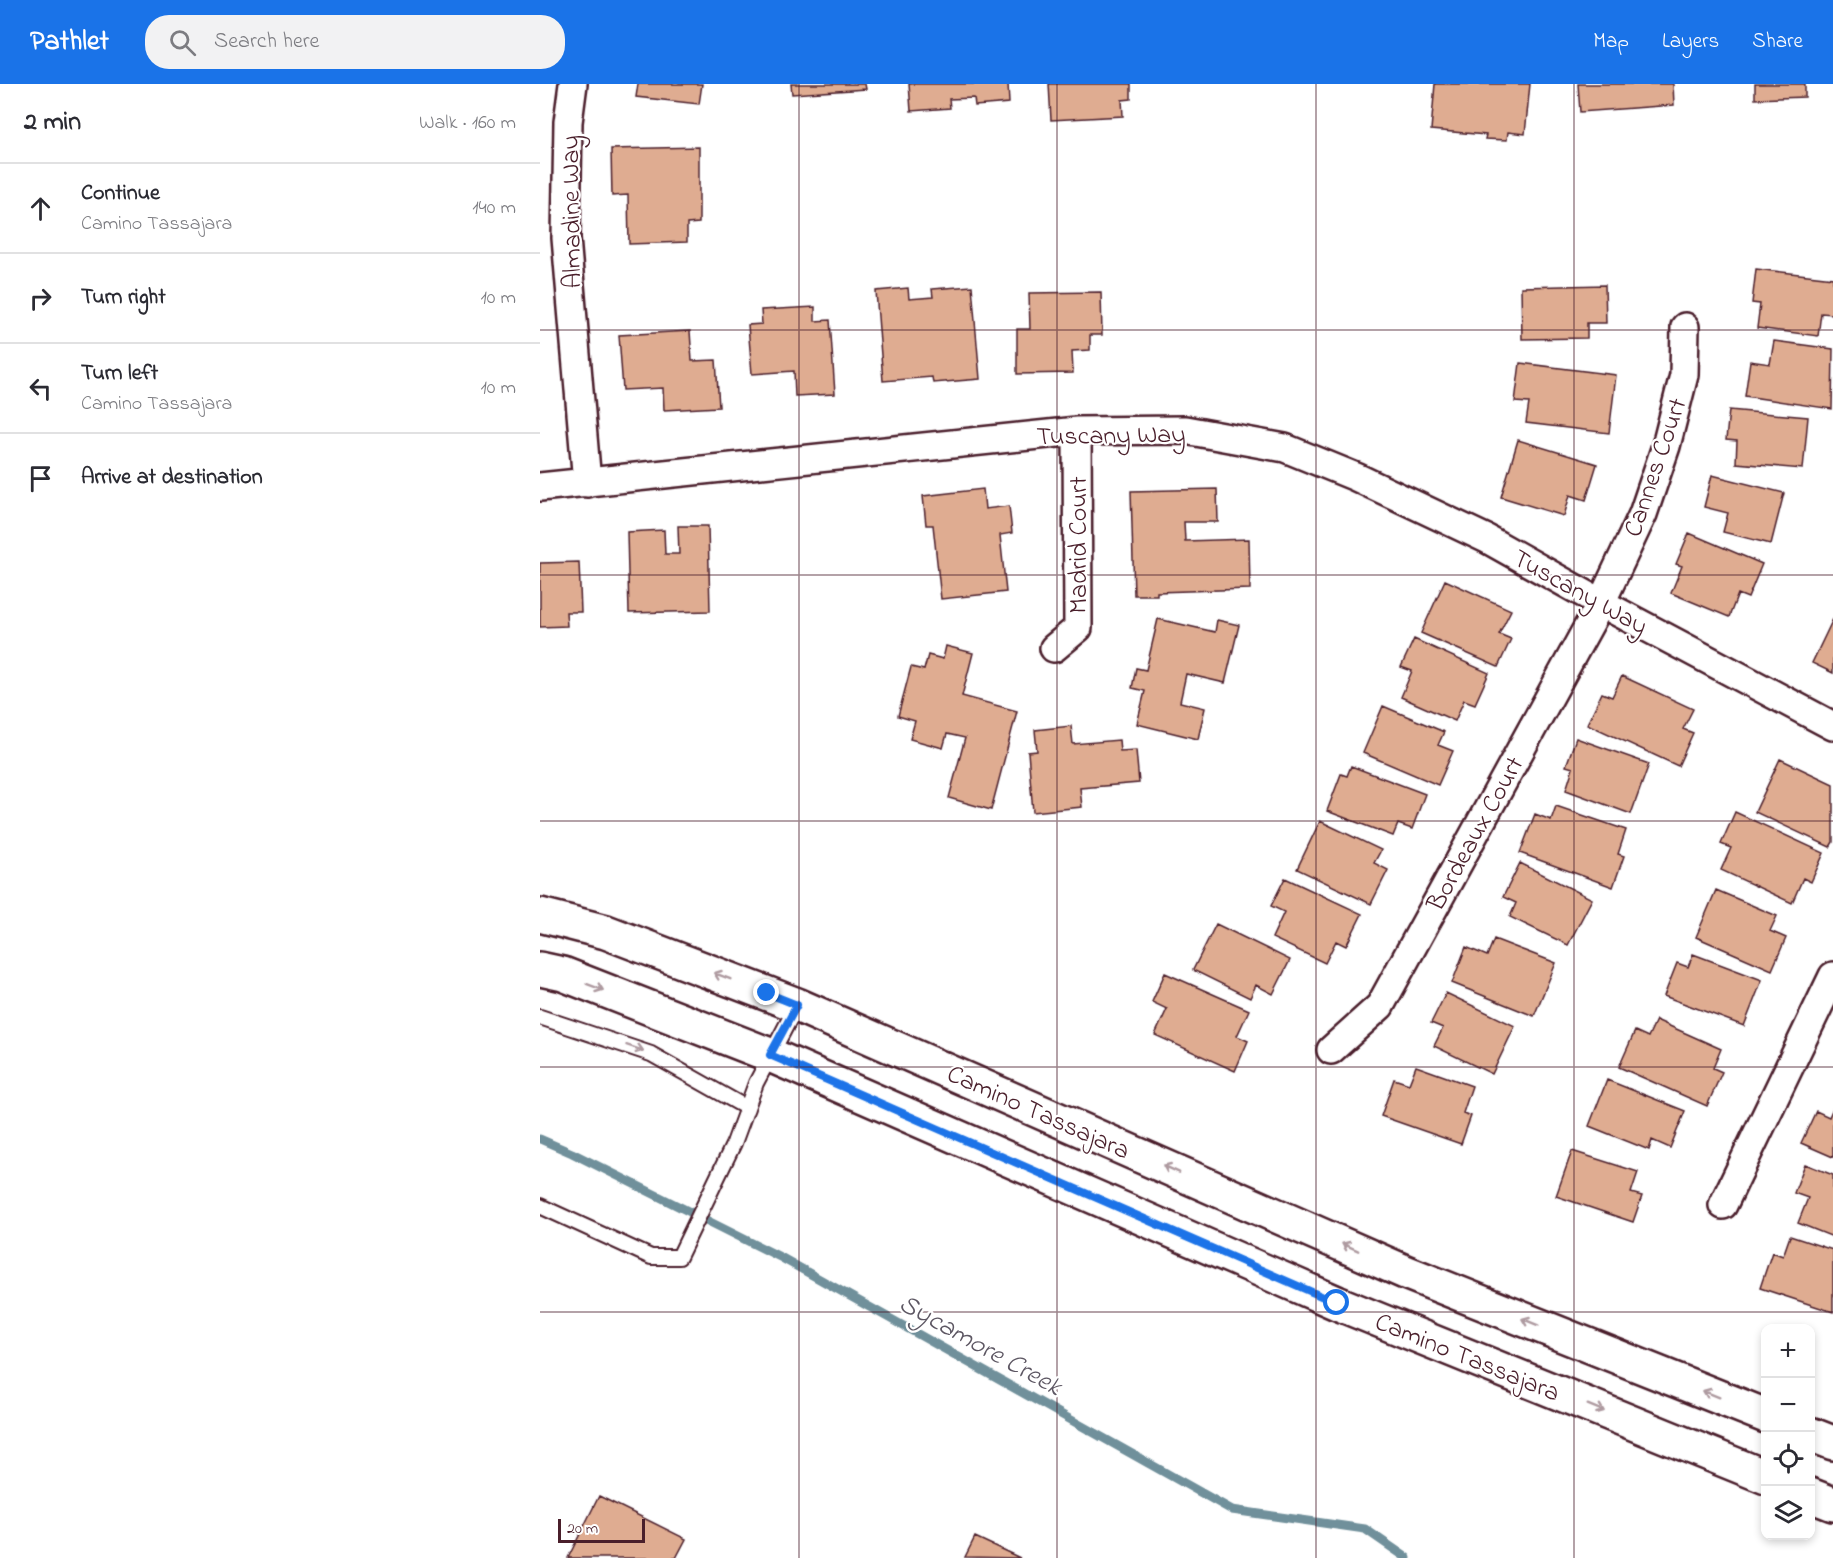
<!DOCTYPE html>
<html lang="en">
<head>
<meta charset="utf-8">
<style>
	body { margin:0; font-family:"Indie Flower",sans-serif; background:#f2f2f3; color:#2b2b33 }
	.controls { position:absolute; right:18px; bottom:18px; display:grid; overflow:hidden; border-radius:12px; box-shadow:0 3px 9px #0003 }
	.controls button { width:54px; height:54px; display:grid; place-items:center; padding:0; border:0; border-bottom:2px solid #e1e1e2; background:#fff; color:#2b2b33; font:30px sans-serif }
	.scale { position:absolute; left:18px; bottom:15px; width:87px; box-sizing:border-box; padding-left:6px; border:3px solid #4a1f2b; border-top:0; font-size:16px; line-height:21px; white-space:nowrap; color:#4a1f2b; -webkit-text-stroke:4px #fff; paint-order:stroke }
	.stop { position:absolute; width:18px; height:18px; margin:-14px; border:4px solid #1a73e8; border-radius:50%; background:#fff }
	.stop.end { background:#1a73e8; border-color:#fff; box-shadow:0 2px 6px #0008 }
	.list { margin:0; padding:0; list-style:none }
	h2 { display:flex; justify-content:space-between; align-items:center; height:78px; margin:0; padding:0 24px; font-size:26px }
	h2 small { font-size:20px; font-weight:400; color:#7c7c81 }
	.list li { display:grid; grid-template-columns:39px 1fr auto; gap:18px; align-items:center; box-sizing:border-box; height:90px; padding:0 24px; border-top:2px solid #e1e1e2 }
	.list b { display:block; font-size:22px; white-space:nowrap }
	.list p { margin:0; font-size:20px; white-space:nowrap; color:#7c7c81 }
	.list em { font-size:20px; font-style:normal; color:#7c7c81 }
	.icon { flex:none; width:33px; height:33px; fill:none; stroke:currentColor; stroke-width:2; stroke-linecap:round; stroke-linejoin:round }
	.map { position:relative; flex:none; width:1293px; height:1474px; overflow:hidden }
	header { display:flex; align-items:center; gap:36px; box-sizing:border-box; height:84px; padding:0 30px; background:#1a73e8; color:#fff }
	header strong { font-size:28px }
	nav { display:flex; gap:33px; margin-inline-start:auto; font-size:21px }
	.search { width:420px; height:54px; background:#f2f2f3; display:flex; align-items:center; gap:15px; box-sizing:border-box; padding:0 21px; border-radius:24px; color:#7c7c81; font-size:22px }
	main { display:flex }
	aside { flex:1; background:#fff }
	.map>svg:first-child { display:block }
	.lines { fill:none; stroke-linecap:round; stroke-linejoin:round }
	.stream { stroke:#70909b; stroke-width:9 }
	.building { fill:#dfac91; stroke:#4a1f2b; stroke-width:1.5 }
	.service-casing { stroke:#4a1f2b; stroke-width:18 }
	.minor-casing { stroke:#4a1f2b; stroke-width:32 }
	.secondary-casing { stroke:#4a1f2b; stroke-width:38 }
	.service { stroke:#fff; stroke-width:14 }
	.minor { stroke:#fff; stroke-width:27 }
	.secondary { stroke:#fff; stroke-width:33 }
	.oneway { stroke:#ae9aa0 }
	.route { stroke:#1a73e8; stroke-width:8 }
	.grid { fill:none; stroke:#4a1f2b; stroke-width:1.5; stroke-opacity:0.55 }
	.labels { text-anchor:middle; stroke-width:4.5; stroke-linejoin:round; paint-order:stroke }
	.street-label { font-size:26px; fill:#4a1f2b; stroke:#fff }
	.water-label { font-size:27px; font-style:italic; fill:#5d5763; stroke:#fff }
</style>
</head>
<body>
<header>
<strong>Pathlet</strong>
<div class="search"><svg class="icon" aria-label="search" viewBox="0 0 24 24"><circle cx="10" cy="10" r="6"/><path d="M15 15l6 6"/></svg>Search here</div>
<nav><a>Map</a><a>Layers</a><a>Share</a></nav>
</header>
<main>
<aside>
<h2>2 min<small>Walk · 160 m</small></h2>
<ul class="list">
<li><svg class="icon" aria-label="ahead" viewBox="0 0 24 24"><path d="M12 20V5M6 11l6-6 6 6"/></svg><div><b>Continue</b><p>Camino Tassajara</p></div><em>140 m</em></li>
<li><svg class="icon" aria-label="right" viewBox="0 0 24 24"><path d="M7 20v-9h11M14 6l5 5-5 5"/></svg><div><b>Turn right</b></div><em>10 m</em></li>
<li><svg class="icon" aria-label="left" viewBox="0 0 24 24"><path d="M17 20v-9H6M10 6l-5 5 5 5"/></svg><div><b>Turn left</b><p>Camino Tassajara</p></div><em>10 m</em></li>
<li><svg class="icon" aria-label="arrive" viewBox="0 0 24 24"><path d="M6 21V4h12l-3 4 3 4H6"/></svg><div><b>Arrive at destination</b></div></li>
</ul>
</aside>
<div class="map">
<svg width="1293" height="1474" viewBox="0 0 1293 1474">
	<rect width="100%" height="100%" fill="#fff"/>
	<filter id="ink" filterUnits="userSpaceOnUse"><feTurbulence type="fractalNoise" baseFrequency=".0167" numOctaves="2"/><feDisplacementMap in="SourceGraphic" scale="12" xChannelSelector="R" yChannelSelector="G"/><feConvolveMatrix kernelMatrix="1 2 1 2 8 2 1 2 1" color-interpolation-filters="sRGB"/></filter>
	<g filter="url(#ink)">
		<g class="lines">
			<path class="stream" d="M 0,1055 L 32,1069 L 242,1174 L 692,1426 L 825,1445 L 867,1474"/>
		</g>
		<path class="building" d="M 98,0 L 162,0 L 159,20 L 96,13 Z
			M 251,0 L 325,0 L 326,5 L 252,10 Z
			M 369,0 L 468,0 L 469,19 L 435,22 L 434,14 L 409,15 L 410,24 L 371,27 Z
			M 509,0 L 591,0 L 591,15 L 582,16 L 583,32 L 511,36 Z
			M 895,0 L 990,0 L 985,50 L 968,48 L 967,56 L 945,55 L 946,51 L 891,46 Z
			M 1038,0 L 1133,0 L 1134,21 L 1040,28 Z
			M 1215,0 L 1265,0 L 1265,13 L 1215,15 Z
			M 159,63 L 159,139 L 147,140 L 147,158 L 89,160 L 88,111 L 72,112 L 71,65 Z
			M 1216,185 L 1293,194 L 1293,230 L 1281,229 L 1278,252 L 1217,244 L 1220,220 L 1212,219 Z
			M 1065,201 L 1066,239 L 1047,239 L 1047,254 L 982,255 L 981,203 Z
			M 432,202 L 440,295 L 393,299 L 392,293 L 343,297 L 336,207 L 368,204 L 369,215 L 393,213 L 392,205 Z
			M 561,208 L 562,251 L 550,251 L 550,266 L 532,267 L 533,289 L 477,290 L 477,245 L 490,245 L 489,209 Z
			M 275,223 L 275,237 L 290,236 L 295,310 L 255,312 L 254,287 L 212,290 L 208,241 L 222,240 L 221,226 Z
			M 150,247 L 152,277 L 176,276 L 179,323 L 124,326 L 123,304 L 83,306 L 79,251 Z
			M 1234,257 L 1293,265 L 1292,325 L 1205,312 L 1210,277 L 1230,280 Z
			M 980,279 L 1076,291 L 1069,349 L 986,339 L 989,319 L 975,318 Z
			M 1189,326 L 1268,333 L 1263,385 L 1196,379 L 1197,357 L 1186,356 Z
			M 978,356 L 1057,380 L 1046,416 L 1030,411 L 1024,432 L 961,413 Z
			M 1172,391 L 1244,409 L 1231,460 L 1183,448 L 1188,429 L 1164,423 Z
			M 443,405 L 445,425 L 469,422 L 472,449 L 460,451 L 466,508 L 401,515 L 393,441 L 386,441 L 383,412 Z
			M 677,405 L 678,438 L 644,438 L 645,457 L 709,455 L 710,505 L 617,508 L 617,511 L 594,511 L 591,407 Z
			M 138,442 L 168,442 L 170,527 L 89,529 L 87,448 L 124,446 L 125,470 L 139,470 Z
			M 1149,449 L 1222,480 L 1208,514 L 1198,510 L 1189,533 L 1131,509 L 1142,482 L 1136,480 Z
			M 39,478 L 41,528 L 26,528 L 27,542 L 0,543 L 0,479 Z
			M 905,496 L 971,526 L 959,550 L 971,555 L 958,583 L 881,549 Z
			M 618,535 L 675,548 L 677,536 L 699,541 L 685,599 L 646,590 L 640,618 L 665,624 L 658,655 L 597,640 L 605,607 L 592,604 L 596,584 L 606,586 Z
			M 1293,535 L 1293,589 L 1272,579 Z
			M 874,555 L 949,589 L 935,620 L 924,616 L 915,637 L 861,613 L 872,587 L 861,583 Z
			M 406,562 L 433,569 L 422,612 L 477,627 L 451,726 L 409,714 L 425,654 L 407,650 L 403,664 L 370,655 L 375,637 L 358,632 L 371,583 L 384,586 L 388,571 L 403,575 Z
			M 1082,592 L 1153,625 L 1143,645 L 1153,649 L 1138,682 L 1047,640 L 1062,609 L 1072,613 Z
			M 843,622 L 904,648 L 898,661 L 913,667 L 898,701 L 823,669 Z
			M 531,642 L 533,660 L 579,656 L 580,667 L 596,666 L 599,699 L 540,704 L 542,723 L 493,728 L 488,668 L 497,667 L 495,646 Z
			M 1036,654 L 1109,680 L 1091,730 L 1026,706 L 1033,684 L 1026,682 Z
			M 1240,675 L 1293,700 L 1293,758 L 1290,763 L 1215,728 Z
			M 811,682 L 885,710 L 872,745 L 858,740 L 853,752 L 787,727 L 801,690 L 807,692 Z
			M 1016,722 L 1086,746 L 1078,770 L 1084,772 L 1073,803 L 980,769 L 995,730 L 1011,736 Z
			M 1195,728 L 1284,769 L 1271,798 L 1263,794 L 1252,819 L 1181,786 L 1191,764 L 1181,760 Z
			M 780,737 L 841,766 L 834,779 L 848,786 L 831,820 L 757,785 Z
			M 980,779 L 1052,815 L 1028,861 L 970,833 L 976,819 L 963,813 Z
			M 745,794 L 822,830 L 806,862 L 796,857 L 785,879 L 732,854 L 744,828 L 731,822 Z
			M 1176,806 L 1237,832 L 1230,847 L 1246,854 L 1232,886 L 1156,853 Z
			M 676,840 L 750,876 L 733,910 L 716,901 L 710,914 L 653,886 Z
			M 954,855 L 1016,879 L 994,932 L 912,899 L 926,863 L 947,872 Z
			M 1153,870 L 1222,896 L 1204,942 L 1124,912 L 1137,879 L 1148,883 Z
			M 625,889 L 709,926 L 697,952 L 708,957 L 695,987 L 615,951 L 627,925 L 612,918 Z
			M 906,909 L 975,942 L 952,990 L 894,962 L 903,944 L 891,939 Z
			M 1116,936 L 1181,965 L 1173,984 L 1182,988 L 1167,1022 L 1079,983 L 1095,947 L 1108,953 Z
			M 876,982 L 932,1002 L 923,1029 L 931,1032 L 921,1060 L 841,1032 L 854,995 L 869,1000 Z
			M 1067,996 L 1145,1027 L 1130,1064 L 1112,1056 L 1109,1066 L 1049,1042 Z
			M 1293,1024 L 1293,1073 L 1261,1059 L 1276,1027 L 1289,1033 Z
			M 1032,1067 L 1098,1088 L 1091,1109 L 1102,1112 L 1093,1138 L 1016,1112 Z
			M 1265,1080 L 1293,1091 L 1293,1153 L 1258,1139 L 1268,1114 L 1254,1109 Z
			M 1250,1152 L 1293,1166 L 1293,1228 L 1220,1204 L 1232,1168 L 1243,1172 Z
			M 59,1412 L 146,1455 L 136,1474 L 28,1474 Z
			M 435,1453 L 480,1474 L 425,1473 Z"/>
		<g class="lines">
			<defs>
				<path id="service" d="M 0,933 L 111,970 L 207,1024
					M 0,1122 L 111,1173 L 139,1173 L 194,1059 L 216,999 L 257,921"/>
				<path id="minor" d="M 33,0 L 28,38 L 26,154 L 47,399
					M 0,403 L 537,347 L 645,346 L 745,364 L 816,393 L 947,455 L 1061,519 L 1293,642
					M 514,564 L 538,544 L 537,347
					M 791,966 L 840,922 L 1061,519 L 1103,430 L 1126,362 L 1144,291 L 1145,243
					M 1183,1121 L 1293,892"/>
				<path id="secondary" d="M 0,831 L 66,848 L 257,921 L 865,1188 L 1226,1332
					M 0,885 L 23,890 L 230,971 L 797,1219 L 1226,1393
					M 1270,1350 L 1293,1359
					M 1270,1411 L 1293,1420"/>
			</defs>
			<use href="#service" class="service-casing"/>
			<use href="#minor" class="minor-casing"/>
			<use href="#secondary" class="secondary-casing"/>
			<use href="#service" class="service"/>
			<use href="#minor" class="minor"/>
			<use href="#secondary" class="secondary"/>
		</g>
		<defs><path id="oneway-shaft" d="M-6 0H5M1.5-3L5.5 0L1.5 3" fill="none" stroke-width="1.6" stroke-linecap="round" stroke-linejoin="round" transform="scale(1.5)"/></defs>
		<g class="oneway">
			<use href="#oneway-shaft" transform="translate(182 892) rotate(-159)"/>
			<use href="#oneway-shaft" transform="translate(55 903) rotate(21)"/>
			<use href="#oneway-shaft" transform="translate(95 964) rotate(18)"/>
			<use href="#oneway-shaft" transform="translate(631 1085) rotate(-156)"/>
			<use href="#oneway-shaft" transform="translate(810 1163) rotate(-156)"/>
			<use href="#oneway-shaft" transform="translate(990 1238) rotate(-158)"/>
			<use href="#oneway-shaft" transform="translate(1171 1310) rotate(-158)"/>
			<use href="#oneway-shaft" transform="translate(1056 1324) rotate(22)"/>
		</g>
	</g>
	<g class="lines" filter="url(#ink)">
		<path class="route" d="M 227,909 L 257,921 L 230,971 L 797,1219"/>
	</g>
	<path class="grid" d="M 259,0 L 259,1474M 517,0 L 517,1474M 776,0 L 776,1474M 1034,0 L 1034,1474M 0,246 L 1293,246M 0,491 L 1293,491M 0,737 L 1293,737M 0,983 L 1293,983M 0,1228 L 1293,1228"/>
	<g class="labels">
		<g class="street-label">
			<text transform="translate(30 128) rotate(-91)" y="9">Almadine Way</text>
			<text transform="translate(571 350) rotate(-1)" y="9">Tuscany Way</text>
			<text transform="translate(1114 383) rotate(-71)" y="9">Cannes Court</text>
			<text transform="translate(537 461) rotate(-90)" y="9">Madrid Court</text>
			<text transform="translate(1041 507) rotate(29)" y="9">Tuscany Way</text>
			<text transform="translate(934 749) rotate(-61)" y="9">Bordeaux Court</text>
			<text transform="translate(499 1027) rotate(24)" y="9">Camino Tassajara</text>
			<text transform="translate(928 1272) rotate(22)" y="9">Camino Tassajara</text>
		</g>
		<g class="water-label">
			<text transform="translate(441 1260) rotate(29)" y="9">Sycamore Creek</text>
		</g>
	</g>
</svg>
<div class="controls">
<button>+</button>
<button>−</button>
<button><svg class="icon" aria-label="locate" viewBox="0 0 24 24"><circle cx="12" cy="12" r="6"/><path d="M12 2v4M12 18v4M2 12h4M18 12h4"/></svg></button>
<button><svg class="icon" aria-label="layers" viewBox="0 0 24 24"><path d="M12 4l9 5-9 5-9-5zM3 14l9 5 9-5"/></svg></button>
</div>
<div class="scale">20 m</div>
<div class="stop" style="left:797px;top:1219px"></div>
<div class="stop end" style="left:227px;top:909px"></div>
</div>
</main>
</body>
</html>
